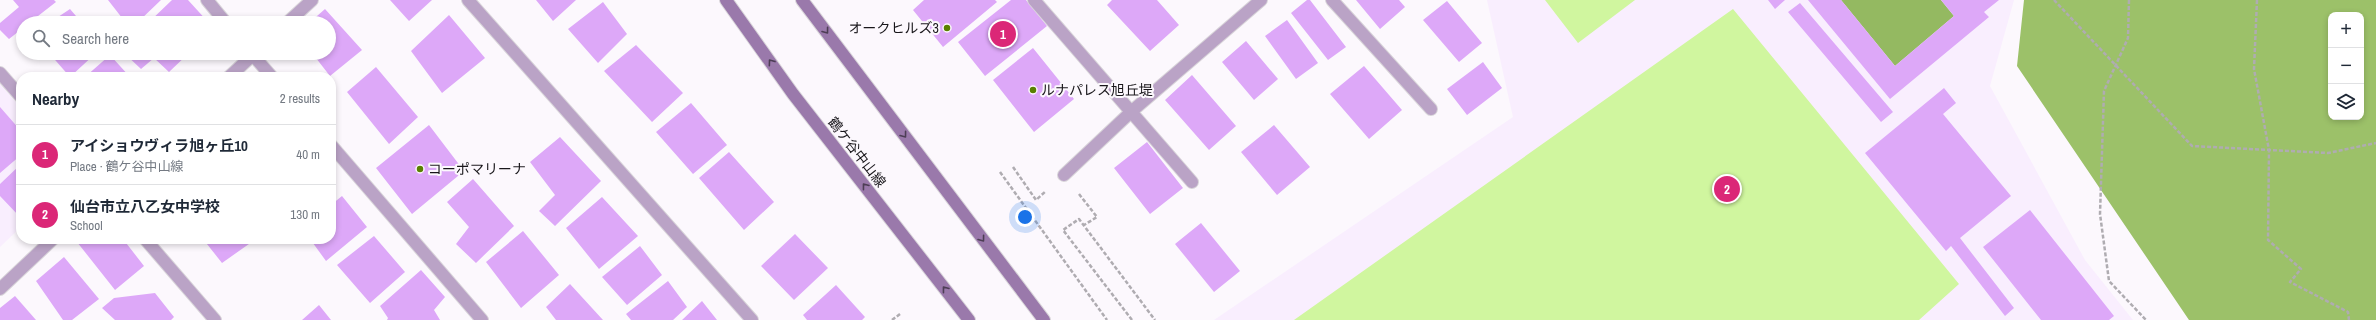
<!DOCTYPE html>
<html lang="en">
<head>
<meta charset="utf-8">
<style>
	body { margin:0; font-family:"Archivo Narrow","Noto Sans JP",sans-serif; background:#f2f2f3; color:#1f2937 }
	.controls { position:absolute; right:12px; top:12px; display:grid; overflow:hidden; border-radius:8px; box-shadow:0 2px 6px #0003 }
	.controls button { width:36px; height:36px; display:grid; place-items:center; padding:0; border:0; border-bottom:1px solid #e0e1e3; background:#fff; color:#1f2937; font:20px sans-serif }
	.you { position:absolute; left:1025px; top:217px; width:14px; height:14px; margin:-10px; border:3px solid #fff; border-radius:50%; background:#1a73e8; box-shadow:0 0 0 6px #1a73e833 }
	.badge { display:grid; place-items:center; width:26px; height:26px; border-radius:50%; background:#db2777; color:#fff; font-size:13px; font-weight:700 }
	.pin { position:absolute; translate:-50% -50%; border:2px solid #fff; box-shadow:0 1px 4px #0006 }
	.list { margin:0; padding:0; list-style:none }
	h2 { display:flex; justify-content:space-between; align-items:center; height:52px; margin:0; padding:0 16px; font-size:17px }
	h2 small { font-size:13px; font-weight:400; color:#747a83 }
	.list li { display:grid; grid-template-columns:26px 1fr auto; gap:12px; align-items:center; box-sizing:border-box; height:60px; padding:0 16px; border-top:1px solid #e0e1e3 }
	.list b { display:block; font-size:15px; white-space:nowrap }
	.list p { margin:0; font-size:13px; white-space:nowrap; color:#747a83 }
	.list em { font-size:13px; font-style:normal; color:#747a83 }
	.icon { flex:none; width:22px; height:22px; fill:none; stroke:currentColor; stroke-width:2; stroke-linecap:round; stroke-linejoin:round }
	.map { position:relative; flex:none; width:2376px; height:320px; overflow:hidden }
	.search { position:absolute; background:#fff; box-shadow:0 2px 6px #0003; left:16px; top:16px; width:320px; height:44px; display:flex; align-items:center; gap:10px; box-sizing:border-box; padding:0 14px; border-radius:22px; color:#747a83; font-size:15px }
	.panel { position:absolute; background:#fff; box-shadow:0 2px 6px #0003; left:16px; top:72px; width:320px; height:172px; border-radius:16px }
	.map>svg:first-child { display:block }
	.built { fill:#f9eefe }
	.green { fill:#d0f69f }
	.forest { fill:#9cc169; fill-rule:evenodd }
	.water { fill:#94b961 }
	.building { fill:#dda8f8 }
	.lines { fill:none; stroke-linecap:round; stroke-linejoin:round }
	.street-casing { stroke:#d8d4d9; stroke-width:14 }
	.secondary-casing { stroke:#d8d4d9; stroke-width:14 }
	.path { stroke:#afacb1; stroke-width:2.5; stroke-dasharray:4 2; stroke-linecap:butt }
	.street { stroke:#baa3c6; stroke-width:12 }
	.secondary { stroke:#9a79ab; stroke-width:12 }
	.oneway { stroke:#4d3e55 }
	.poi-dot { fill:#598000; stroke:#fcf8fd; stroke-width:1.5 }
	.labels { text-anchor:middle; stroke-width:4; stroke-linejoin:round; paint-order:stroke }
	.poi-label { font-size:14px; fill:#19171b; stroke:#fcf8fd; text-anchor:start }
	.street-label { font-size:14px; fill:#19171b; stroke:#fcf8fd }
</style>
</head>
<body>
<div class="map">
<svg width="2376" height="320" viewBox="0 0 2376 320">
	<rect width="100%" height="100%" fill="#fcf8fd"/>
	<path class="built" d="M 1487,0 L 2014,0 L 1990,86 L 2085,260 L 2133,320 L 1214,320 L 1513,117 Z
		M 0,84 L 21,108 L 21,227 L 0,247 Z"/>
	<path class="green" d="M 1545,0 L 1635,0 L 1578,43 Z
		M 1733,9 L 1959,284 L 1919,320 L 1294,320 Z"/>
	<path class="forest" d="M 2024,0 L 2376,0 L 2376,320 L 2189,320 L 2017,66 ZM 2331,15 L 2361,15 L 2361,117 L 2331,117 Z"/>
	<path class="water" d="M 1841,0 L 1941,0 L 1954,16 L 1895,66 Z"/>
	<path class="building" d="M 13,0 L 54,0 L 56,2 L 29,23 L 23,23 L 23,28 L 9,39 L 0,30 L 0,23 L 19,7 Z
		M 108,0 L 161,0 L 137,23 L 126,23 Z
		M 172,0 L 188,0 L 209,23 L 148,23 Z
		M 390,0 L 432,0 L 409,21 Z
		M 536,0 L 576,0 L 553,21 Z
		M 924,0 L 995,0 L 997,2 L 943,47 L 913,10 Z
		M 1011,0 L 1026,0 L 1047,26 L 985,76 L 958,42 Z
		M 1112,0 L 1157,0 L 1179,25 L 1150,51 L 1107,5 Z
		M 1307,0 L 1310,0 L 1346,47 L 1328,60 L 1291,13 Z
		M 1356,0 L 1399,0 L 1405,7 L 1380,29 Z
		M 1768,0 L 1785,0 L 1775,9 Z
		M 1808,0 L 1841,0 L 1895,66 L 1954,16 L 1941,0 L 1999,0 L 1984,12 L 1989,17 L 1890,99 Z
		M 1447,1 L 1482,43 L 1459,62 L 1423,20 Z
		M 603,2 L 627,34 L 598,63 L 568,29 Z
		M 1800,3 L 1893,112 L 1881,122 L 1788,12 Z
		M 70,9 L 82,23 L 49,23 Z
		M 325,9 L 362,50 L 330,76 L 312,53 L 329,53 L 329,23 L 309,23 Z
		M 449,15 L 485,58 L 442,93 L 411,51 Z
		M 1287,20 L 1318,63 L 1296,79 L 1265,36 Z
		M 1246,41 L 1278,79 L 1254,100 L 1222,62 Z
		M 636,45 L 683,93 L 652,122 L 604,71 Z
		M 1033,48 L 1074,99 L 1034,132 L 993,80 Z
		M 49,53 L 96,53 L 70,77 Z
		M 124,53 L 189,53 L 169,72 L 154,58 L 141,69 Z
		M 110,55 L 130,77 L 85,77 Z
		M 1483,62 L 1502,88 L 1467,115 L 1447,89 Z
		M 1364,66 L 1402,110 L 1369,139 L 1330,94 Z
		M 376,67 L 418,117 L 389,144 L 347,92 Z
		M 1192,75 L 1236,126 L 1209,150 L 1165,100 Z
		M 1944,88 L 1956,103 L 1943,114 L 2011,196 L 1960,238 L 2014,308 L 2005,316 L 1951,246 L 1946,251 L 1865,153 Z
		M 691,103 L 727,145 L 693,174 L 656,132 Z
		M 0,107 L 21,131 L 21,155 L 0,173 Z
		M 429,125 L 464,171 L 412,214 L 376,168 Z
		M 1274,125 L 1310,167 L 1277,195 L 1241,152 Z
		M 560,137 L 601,181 L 555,226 L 539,211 L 555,195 L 530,162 Z
		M 1147,142 L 1183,188 L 1150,214 L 1114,168 Z
		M 729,152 L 774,202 L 744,230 L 699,178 Z
		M 21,164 L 21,214 L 19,216 L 0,196 L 0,184 Z
		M 473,179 L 514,226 L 476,263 L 456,244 L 469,227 L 447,202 Z
		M 342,196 L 367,227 L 326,261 L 310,239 L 331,239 L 331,205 Z
		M 602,197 L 638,236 L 599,269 L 566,228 Z
		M 2030,210 L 2114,316 L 2109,320 L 2041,320 L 1983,247 Z
		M 1201,223 L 1240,271 L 1214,292 L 1175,244 Z
		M 523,231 L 559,275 L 521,308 L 486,262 Z
		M 795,234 L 828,268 L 794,300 L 761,266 Z
		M 374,236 L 405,272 L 370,303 L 337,265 Z
		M 80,239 L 123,239 L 144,266 L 115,290 L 77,242 Z
		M 203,239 L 256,239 L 222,263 Z
		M 640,246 L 662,275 L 627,305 L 602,277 Z
		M 64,257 L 99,299 L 72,320 L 63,320 L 36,281 Z
		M 421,270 L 445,297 L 434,310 L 440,320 L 387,320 L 388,318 L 380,306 Z
		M 668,281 L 687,307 L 673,320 L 631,320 L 626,314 Z
		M 570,284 L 603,320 L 556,320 L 546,307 Z
		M 836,285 L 865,317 L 862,320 L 807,320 L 803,315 Z
		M 155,293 L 174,317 L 171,320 L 115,320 L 102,308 L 114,298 Z
		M 15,296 L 36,320 L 0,320 L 0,308 Z
		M 702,301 L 717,320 L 682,320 Z
		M 319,305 L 331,320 L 302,320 Z"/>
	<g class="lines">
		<defs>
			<path id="street" d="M 207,0 L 226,23
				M 468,0 L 752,320
				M 1034,0 L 1192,182
				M 1332,0 L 1431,109
				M 287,23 L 312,0
				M 251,53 L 272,77
				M 0,73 L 21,97
				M 229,77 L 255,53
				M 331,145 L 482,320
				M 1064,175 L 1132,111 L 1261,0
				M 145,239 L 215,320
				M 0,289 L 53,239"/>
			<path id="secondary" d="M 726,0 L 793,94 L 969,320
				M 802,0 L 1044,320"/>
		</defs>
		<use href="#street" class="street-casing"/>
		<use href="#secondary" class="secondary-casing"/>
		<path class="path" d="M 2054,0 L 2192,146 L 2328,153 L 2376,143
			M 2129,0 L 2128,38 L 2104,91 L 2100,214 L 2109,281 L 2146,320
			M 2257,0 L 2254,69 L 2269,150 L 2268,240 L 2301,269 L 2290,282 L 2348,312 L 2349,320
			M 1013,167 L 1036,200 L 1046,191
			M 1000,172 L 1107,320
			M 1079,194 L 1097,217 L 1084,225
			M 892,320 L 900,314
			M 1132,320 L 1063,230 L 1079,219 L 1155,320"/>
		<use href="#street" class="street"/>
		<use href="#secondary" class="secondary"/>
	</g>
	<defs><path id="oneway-chevron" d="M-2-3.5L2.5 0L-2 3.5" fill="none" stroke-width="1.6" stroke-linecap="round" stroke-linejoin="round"/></defs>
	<g class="oneway">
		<use href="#oneway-chevron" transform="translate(826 31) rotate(53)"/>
		<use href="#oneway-chevron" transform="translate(771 62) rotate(-126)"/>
		<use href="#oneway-chevron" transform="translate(904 135) rotate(53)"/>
		<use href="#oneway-chevron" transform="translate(865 186) rotate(-128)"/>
		<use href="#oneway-chevron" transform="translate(982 239) rotate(53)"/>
		<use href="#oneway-chevron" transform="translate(945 289) rotate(-128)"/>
	</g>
	<g class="poi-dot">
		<circle cx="947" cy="28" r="4"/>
		<circle cx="1033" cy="90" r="4"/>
		<circle cx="420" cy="169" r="4"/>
	</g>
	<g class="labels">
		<g class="poi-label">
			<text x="939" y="33" text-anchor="end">オークヒルズ3</text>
			<text x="1041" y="95">ルナパレス旭丘堤</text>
			<text x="428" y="174">コーポマリーナ</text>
		</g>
		<g class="street-label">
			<text transform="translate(857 152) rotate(52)" y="5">鶴ケ谷中山線</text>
		</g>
	</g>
</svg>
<div class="controls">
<button>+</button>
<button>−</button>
<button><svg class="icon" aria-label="layers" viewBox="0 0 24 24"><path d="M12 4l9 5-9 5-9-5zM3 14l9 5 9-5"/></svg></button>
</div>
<div class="you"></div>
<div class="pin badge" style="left:1003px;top:34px">1</div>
<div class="pin badge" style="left:1727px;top:189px">2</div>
<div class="search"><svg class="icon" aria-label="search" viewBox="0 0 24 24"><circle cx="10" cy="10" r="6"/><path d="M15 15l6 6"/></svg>Search here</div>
<section class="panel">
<h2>Nearby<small>2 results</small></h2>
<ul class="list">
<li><span class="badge">1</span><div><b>アイショウヴィラ旭ヶ丘10</b><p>Place · 鶴ケ谷中山線</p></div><em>40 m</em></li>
<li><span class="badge">2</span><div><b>仙台市立八乙女中学校</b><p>School</p></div><em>130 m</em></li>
</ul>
</section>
</div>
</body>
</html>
